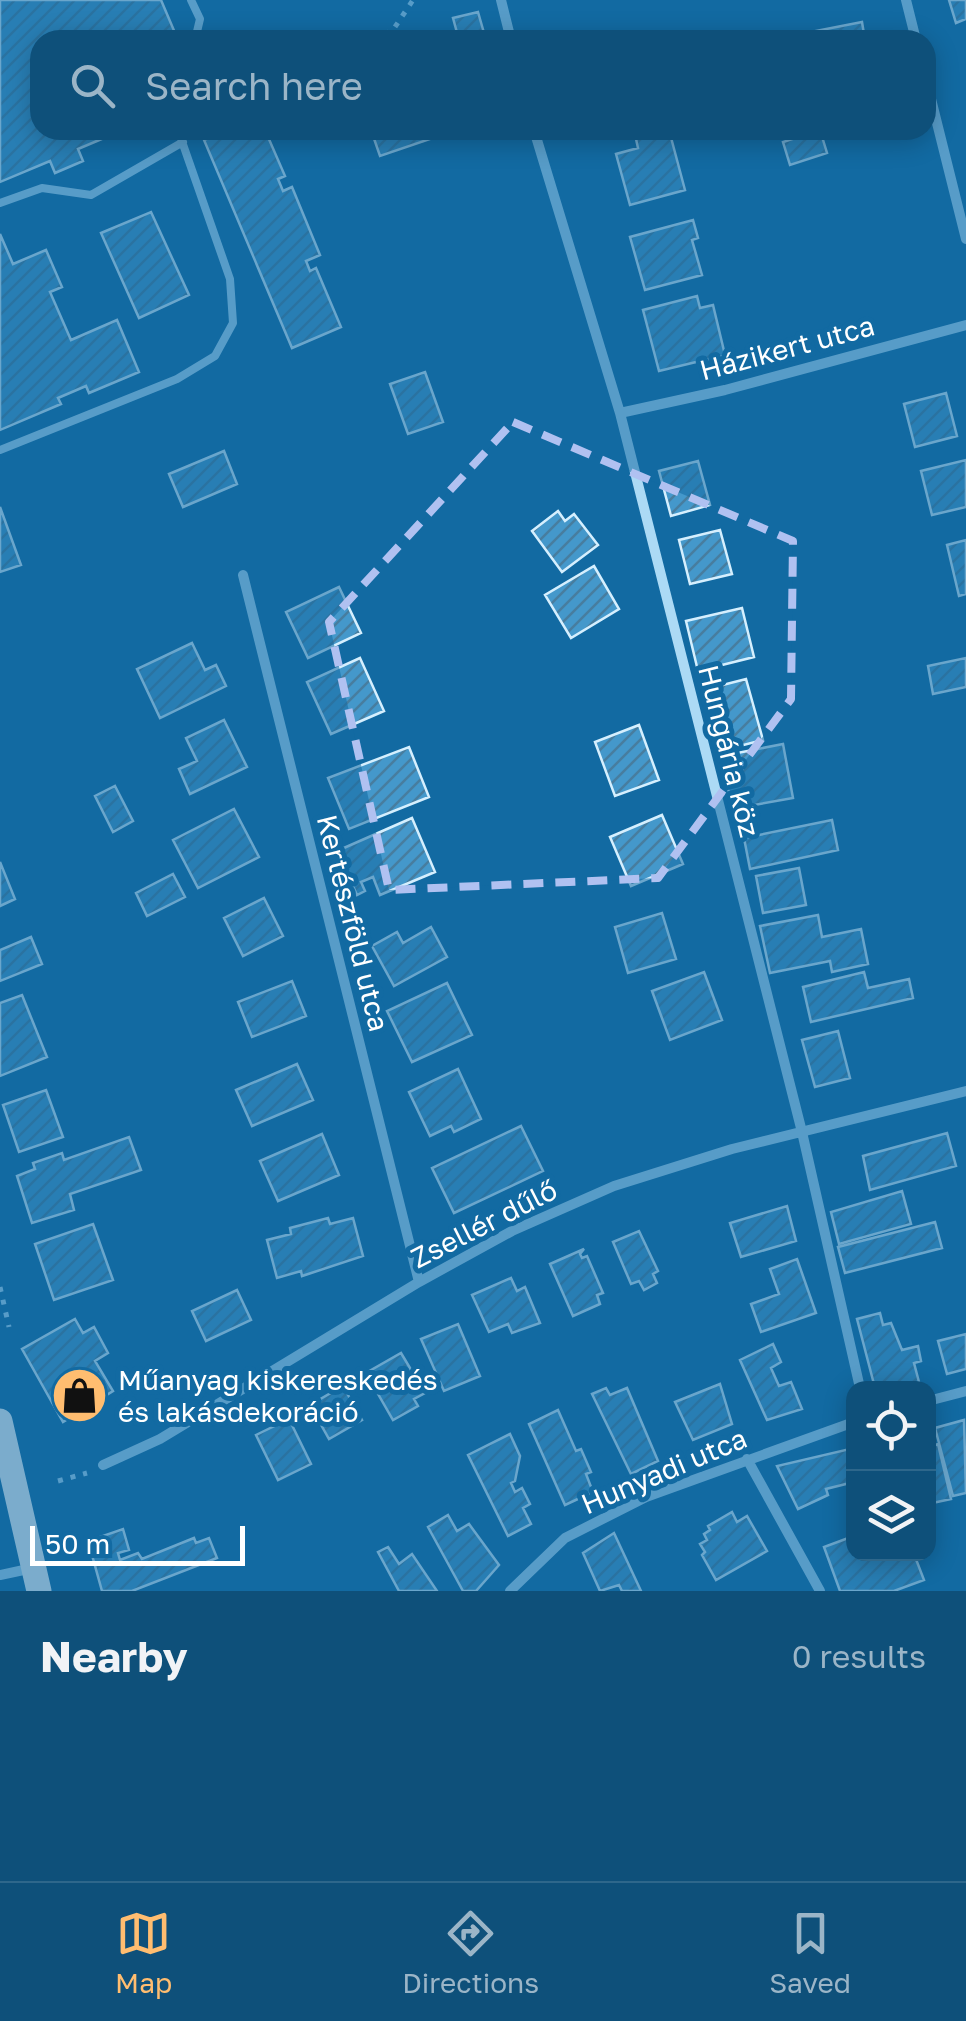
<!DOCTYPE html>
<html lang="en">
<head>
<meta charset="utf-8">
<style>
	body { margin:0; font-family:"Golos Text",sans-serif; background:#1c5a81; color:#f1f3f6 }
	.controls { position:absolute; right:30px; bottom:30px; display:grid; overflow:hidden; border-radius:20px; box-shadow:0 5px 25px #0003 }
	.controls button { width:90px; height:90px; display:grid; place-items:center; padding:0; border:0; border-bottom:2px solid #2e678b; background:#0e507a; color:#f1f3f6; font:50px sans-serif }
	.scale { position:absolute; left:30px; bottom:25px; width:215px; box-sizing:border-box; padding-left:10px; border:5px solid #fff; border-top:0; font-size:28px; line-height:35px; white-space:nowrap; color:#fff; -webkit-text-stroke:8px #126aa2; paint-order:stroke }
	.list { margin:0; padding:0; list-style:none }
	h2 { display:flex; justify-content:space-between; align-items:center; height:130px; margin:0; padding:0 40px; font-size:42px }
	h2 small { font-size:32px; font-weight:400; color:#9bb5c7 }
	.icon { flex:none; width:55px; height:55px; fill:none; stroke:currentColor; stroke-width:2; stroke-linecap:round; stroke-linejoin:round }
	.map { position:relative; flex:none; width:966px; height:1591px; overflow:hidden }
	.search { position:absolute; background:#0e507a; box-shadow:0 5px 25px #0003; left:30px; right:30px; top:30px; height:110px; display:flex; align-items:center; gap:25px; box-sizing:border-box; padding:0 35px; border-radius:30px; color:#9bb5c7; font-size:38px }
	.sheet { height:290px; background:#0e507a }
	nav { display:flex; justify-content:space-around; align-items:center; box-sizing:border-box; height:140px; border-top:2px solid #2e678b; background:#0e507a; font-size:28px; color:#9bb5c7 }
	nav a { display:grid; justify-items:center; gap:5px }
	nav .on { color:#ffbd70 }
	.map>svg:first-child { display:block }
	.building { fill:url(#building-hatch); stroke:#d5effe; stroke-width:2.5 }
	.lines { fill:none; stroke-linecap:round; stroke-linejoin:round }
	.path { stroke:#acdaf5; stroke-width:5; stroke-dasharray:5 8; stroke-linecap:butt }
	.lane { stroke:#acdaf5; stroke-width:8 }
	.street { stroke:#acdaf5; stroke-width:10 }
	.primary { stroke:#fafdff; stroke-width:25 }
	.marked { fill:none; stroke:#b0c1f1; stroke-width:8; stroke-dasharray:20 12; stroke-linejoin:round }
	.labels { text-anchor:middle; stroke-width:10; stroke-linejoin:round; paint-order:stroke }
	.street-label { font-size:28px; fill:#fff; stroke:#126aa2 }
	.poi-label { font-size:28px; fill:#fff; stroke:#126aa2; text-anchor:start }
</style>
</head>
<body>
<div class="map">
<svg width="966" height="1591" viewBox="0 0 966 1591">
	<defs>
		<pattern id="building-hatch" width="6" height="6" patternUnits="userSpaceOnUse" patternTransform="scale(2.5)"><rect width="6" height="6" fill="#4498cb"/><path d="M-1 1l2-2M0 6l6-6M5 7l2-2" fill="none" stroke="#477d9f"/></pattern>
	</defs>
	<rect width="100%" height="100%" fill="#126aa2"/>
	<path class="building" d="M 0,0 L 161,0 L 178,40 L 40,40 L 40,130 L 123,130 L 78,149 L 83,161 L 55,173 L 50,161 L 0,182 Z
		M 949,0 L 966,0 L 966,19 L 956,23 Z
		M 478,12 L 486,40 L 459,40 L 453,18 Z
		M 862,22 L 865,40 L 780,40 L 780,38 Z
		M 228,130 L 265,130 L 285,176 L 278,179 L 283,191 L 292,187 L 320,255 L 306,261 L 310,271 L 316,268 L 341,327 L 292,348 L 204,140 Z
		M 371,130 L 427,130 L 430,139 L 380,156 Z
		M 669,130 L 685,190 L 630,205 L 616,154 L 638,148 L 636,139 Z
		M 820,130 L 827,153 L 790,165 L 783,142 Z
		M 151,212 L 189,295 L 139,318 L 101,233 Z
		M 693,220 L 698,238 L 692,240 L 702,275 L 645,290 L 630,237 Z
		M 0,234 L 13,264 L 46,250 L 62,287 L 50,292 L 71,340 L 117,320 L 139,372 L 89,393 L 86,386 L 58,398 L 61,404 L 0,430 Z
		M 697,296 L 700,308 L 713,305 L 725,355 L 659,371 L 643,310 Z
		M 425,372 L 443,422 L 408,434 L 390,384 Z
		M 946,393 L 957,436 L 915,447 L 904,404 Z
		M 224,451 L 237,484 L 183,507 L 169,474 Z
		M 966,460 L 966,507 L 932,515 L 921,471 Z
		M 698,461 L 710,505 L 671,516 L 659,471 Z
		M 0,507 L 21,565 L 0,572 Z
		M 558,511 L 565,521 L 574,514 L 598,545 L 562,572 L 532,531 Z
		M 720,530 L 732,574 L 690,584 L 679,540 Z
		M 966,540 L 966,594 L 959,596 L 947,545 Z
		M 594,566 L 619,609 L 571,638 L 545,595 Z
		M 339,587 L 361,633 L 308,658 L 286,612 Z
		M 742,608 L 754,657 L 698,671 L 686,621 Z
		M 192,643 L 205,670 L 216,665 L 226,686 L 160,718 L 137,669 Z
		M 360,658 L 384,711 L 331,734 L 307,682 Z
		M 966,658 L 966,687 L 933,694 L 928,666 Z
		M 746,679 L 763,740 L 724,750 L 707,689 Z
		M 224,720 L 247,767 L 190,794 L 179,769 L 197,761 L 186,738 Z
		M 639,725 L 659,780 L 615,796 L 595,742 Z
		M 783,744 L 793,798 L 732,809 L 722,756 Z
		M 409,747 L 429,797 L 349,829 L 328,778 Z
		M 115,786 L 133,821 L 113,832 L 95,796 Z
		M 234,809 L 259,857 L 198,888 L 173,840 Z
		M 662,815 L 683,864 L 631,886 L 610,837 Z
		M 412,818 L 435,872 L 380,895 L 373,877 L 361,882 L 365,891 L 357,895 L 337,851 Z
		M 832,820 L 838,850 L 750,869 L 744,838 Z
		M 0,862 L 15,899 L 0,906 Z
		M 799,868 L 806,905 L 763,913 L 756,876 Z
		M 173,874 L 185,897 L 147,916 L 136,893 Z
		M 264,898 L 283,936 L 243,956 L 224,918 Z
		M 662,913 L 676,959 L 628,973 L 615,927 Z
		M 818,915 L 822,937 L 861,929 L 868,964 L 832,972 L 830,961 L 770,973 L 760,926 Z
		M 431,927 L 447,957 L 394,986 L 372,946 L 397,932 L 403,943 Z
		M 31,937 L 42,964 L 0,981 L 0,950 Z
		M 704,972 L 722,1020 L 670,1040 L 652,991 Z
		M 864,972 L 868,988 L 909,979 L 913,998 L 811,1022 L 803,987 Z
		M 292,981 L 306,1016 L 252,1037 L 238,1002 Z
		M 447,983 L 472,1035 L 412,1062 L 387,1011 Z
		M 22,995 L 47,1057 L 0,1076 L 0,1003 Z
		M 838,1031 L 850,1078 L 815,1087 L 802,1040 Z
		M 297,1064 L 313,1100 L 252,1126 L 236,1090 Z
		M 458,1069 L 481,1119 L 454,1132 L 451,1126 L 430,1136 L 409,1092 Z
		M 46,1090 L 63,1137 L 19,1152 L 3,1105 Z
		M 521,1126 L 543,1171 L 454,1213 L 432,1168 Z
		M 947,1133 L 956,1166 L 870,1190 L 863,1156 Z
		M 322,1134 L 339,1175 L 278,1201 L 260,1161 Z
		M 129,1137 L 141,1170 L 70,1194 L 74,1210 L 32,1223 L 17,1176 L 35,1169 L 33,1163 L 62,1153 L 64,1160 Z
		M 902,1191 L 911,1224 L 839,1244 L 831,1212 Z
		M 787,1206 L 796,1241 L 741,1257 L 730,1223 Z
		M 328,1218 L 330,1224 L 353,1218 L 363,1256 L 302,1276 L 301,1271 L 277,1278 L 267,1240 L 291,1234 L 290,1228 Z
		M 935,1222 L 942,1248 L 845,1273 L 838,1247 Z
		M 93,1224 L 113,1280 L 54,1300 L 35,1244 Z
		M 639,1231 L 658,1271 L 653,1274 L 657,1283 L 644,1290 L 639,1281 L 631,1284 L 613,1242 Z
		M 584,1249 L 580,1254 L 582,1258 L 587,1256 L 603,1293 L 597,1295 L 600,1304 L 573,1316 L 550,1264 Z
		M 797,1259 L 816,1313 L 761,1332 L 751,1304 L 779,1294 L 770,1269 Z
		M 511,1278 L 517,1291 L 525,1287 L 540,1323 L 512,1333 L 508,1324 L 489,1332 L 472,1295 Z
		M 237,1290 L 251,1320 L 206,1341 L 192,1311 Z
		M 880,1313 L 883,1325 L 891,1323 L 902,1350 L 918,1346 L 921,1361 L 914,1363 L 919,1382 L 895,1388 L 875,1388 L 857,1319 Z
		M 75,1319 L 83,1333 L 94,1327 L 108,1353 L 95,1361 L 113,1391 L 63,1422 L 22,1349 Z
		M 458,1324 L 480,1376 L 444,1391 L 421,1339 Z
		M 966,1334 L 966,1369 L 947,1374 L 938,1341 Z
		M 773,1344 L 781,1362 L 771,1368 L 779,1386 L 791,1382 L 802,1409 L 767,1420 L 740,1360 Z
		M 401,1353 L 425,1393 L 414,1399 L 418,1406 L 393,1420 L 366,1373 Z
		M 720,1384 L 732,1424 L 693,1440 L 675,1402 Z
		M 343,1386 L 362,1420 L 329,1439 L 310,1405 Z
		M 606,1388 L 610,1395 L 627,1388 L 658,1461 L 631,1474 L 592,1394 Z
		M 558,1410 L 576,1451 L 581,1449 L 591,1472 L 586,1474 L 593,1492 L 565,1505 L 529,1424 Z
		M 289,1419 L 311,1464 L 278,1480 L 256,1435 Z
		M 964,1420 L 966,1493 L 953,1496 L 935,1428 Z
		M 510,1434 L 520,1456 L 515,1481 L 511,1483 L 515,1492 L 522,1488 L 530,1504 L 523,1508 L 531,1524 L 508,1536 L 468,1455 Z
		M 938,1444 L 951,1499 L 928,1504 L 928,1471 L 931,1470 L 928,1447 Z
		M 854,1448 L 854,1482 L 826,1489 L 828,1495 L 798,1509 L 777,1466 Z
		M 732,1512 L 737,1522 L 747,1516 L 767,1551 L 716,1580 L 702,1555 L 705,1552 L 700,1544 L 707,1540 L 704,1534 L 710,1530 L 708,1526 Z
		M 448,1515 L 457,1531 L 469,1524 L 499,1565 L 476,1591 L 463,1591 L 428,1527 Z
		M 123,1529 L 129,1550 L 118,1553 L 120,1560 L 138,1553 L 142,1559 L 194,1538 L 196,1543 L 209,1538 L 217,1558 L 132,1591 L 102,1591 L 92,1555 L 101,1552 L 97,1538 Z
		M 614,1533 L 641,1591 L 622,1591 L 619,1585 L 600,1591 L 583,1553 Z
		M 851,1537 L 854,1554 L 859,1558 L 872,1554 L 914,1554 L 924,1580 L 894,1591 L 840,1591 L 824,1547 Z
		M 388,1547 L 399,1564 L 412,1554 L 437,1591 L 399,1591 L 378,1552 Z"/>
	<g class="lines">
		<path class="path" d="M 373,40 L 393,30 L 413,0
			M 0,1287 L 9,1327
			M 58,1481 L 87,1473"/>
		<path class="lane" d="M 191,0 L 200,19 L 195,40
			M 0,203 L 42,188 L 91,195 L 183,142
			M 0,450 L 177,379 L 215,356 L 233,323 L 230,279 L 178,130"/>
		<path class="street" d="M 501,0 L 511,40
			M 906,0 L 916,40
			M 926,79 L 966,239
			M 534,130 L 620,413 L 802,1132 L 860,1388
			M 620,413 L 725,390 L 966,325
			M 243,575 L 419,1282
			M 928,1401 L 966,1391
			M 747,1459 L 820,1591
			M 103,1465 L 160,1439 L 419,1282 L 512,1231 L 614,1186 L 732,1149 L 966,1091
			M 0,1575 L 33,1568
			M 510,1591 L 565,1538 L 646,1497 L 854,1422"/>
		<path class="primary" d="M 0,1421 L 39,1591"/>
	</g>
	<path d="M0 0H966V1591H0ZM 513,422 L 793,541 L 791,699 L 658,878 L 389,890 L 329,622 Z" fill="#126aa2" fill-opacity=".55" fill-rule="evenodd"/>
	<path class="marked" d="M 513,422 L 793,541 L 791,699 L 658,878 L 389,890 L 329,622 Z"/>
	<defs>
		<symbol id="shop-disc" viewBox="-11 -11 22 22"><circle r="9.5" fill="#ffbd70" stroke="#126aa2"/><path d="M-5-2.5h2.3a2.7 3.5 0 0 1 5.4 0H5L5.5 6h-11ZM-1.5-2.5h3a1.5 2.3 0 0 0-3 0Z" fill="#111"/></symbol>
	</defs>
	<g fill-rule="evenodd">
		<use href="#shop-disc" x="48" y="1364" width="63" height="63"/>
	</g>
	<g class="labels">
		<g class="street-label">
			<text transform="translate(787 348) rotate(-15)" y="10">Házikert utca</text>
			<text transform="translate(729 751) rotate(76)" y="10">Hungária köz</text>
			<text transform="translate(353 923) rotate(76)" y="10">Kertészföld utca</text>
			<text transform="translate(484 1224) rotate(-27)" y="10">Zsellér dűlő</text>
			<text transform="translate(664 1471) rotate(-23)" y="10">Hunyadi utca</text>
		</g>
		<g class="poi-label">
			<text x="118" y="1390">Műanyag kiskereskedés<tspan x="118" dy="32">és lakásdekoráció</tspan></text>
		</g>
	</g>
</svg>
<div class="controls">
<button><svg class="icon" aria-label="locate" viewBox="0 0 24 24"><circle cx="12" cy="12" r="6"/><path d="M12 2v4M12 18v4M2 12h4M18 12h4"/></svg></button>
<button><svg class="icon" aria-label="layers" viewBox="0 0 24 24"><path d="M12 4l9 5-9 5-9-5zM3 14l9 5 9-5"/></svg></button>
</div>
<div class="scale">50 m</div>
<div class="search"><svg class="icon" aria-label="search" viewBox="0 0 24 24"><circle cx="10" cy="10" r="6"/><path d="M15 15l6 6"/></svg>Search here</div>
</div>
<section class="sheet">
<h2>Nearby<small>0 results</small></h2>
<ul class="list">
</ul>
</section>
<nav>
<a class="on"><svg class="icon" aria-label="map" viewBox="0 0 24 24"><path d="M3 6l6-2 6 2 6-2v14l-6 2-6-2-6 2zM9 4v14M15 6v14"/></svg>Map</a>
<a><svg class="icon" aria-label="directions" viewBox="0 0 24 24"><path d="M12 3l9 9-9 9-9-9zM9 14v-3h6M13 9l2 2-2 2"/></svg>Directions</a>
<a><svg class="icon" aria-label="saved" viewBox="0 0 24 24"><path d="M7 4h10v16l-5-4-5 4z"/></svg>Saved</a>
</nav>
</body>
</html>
